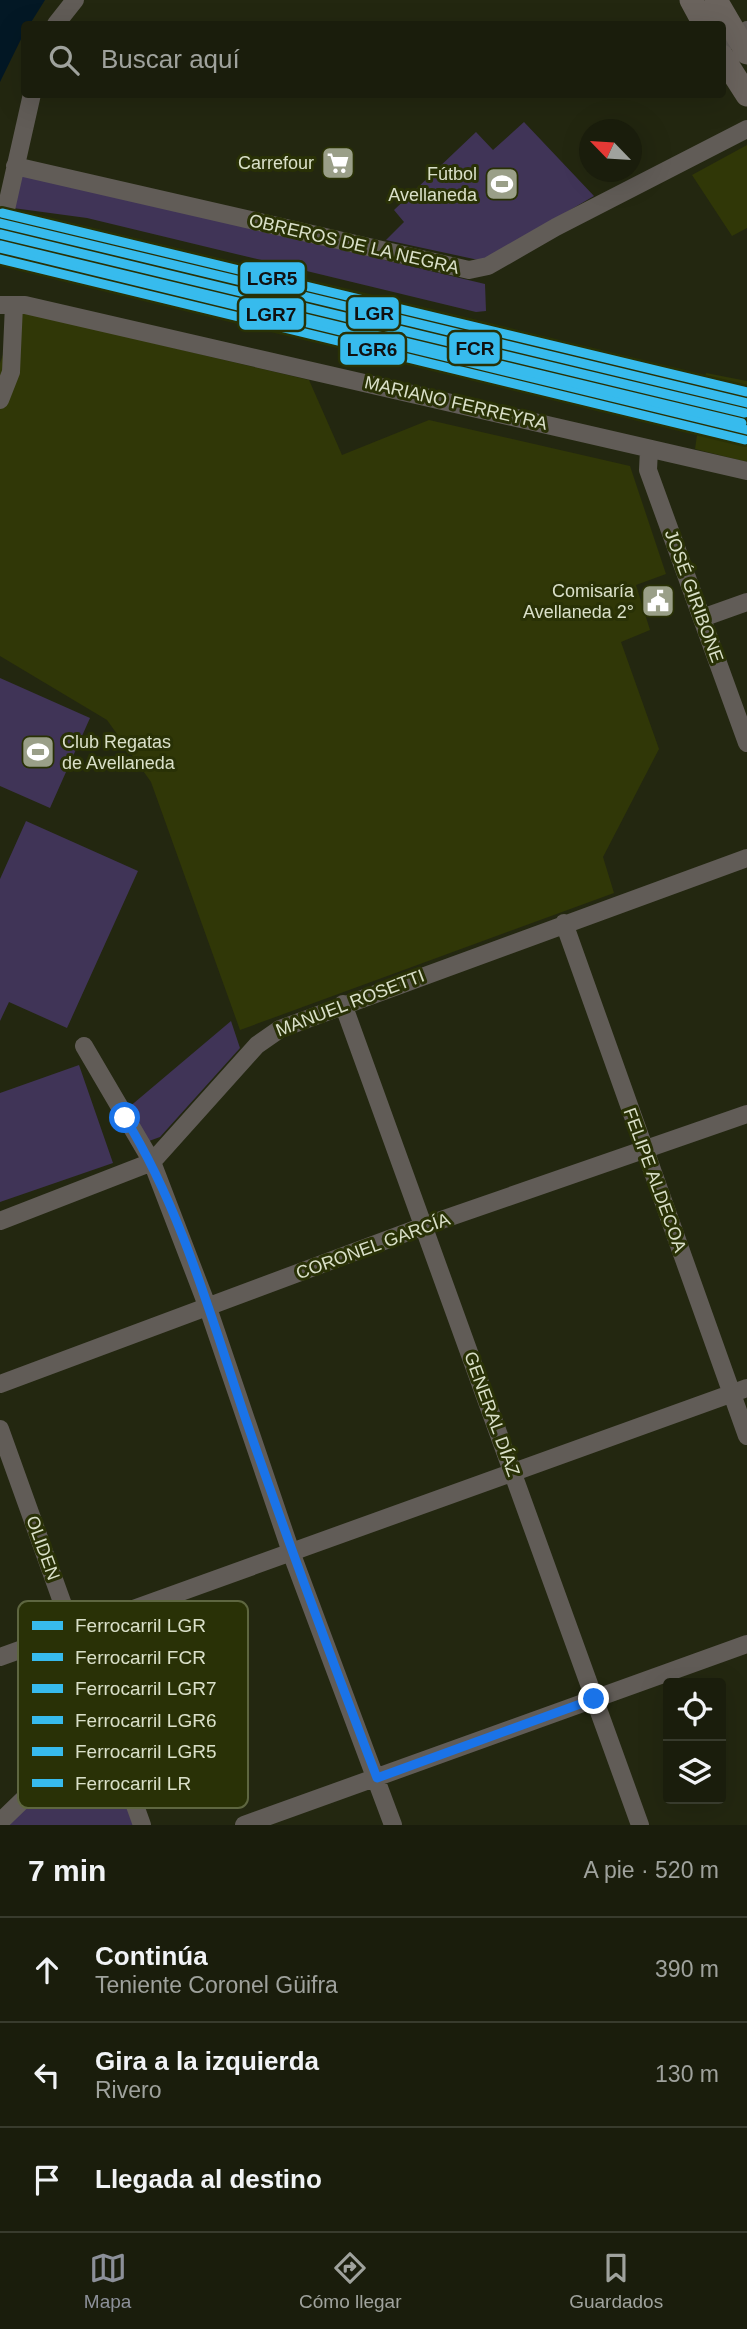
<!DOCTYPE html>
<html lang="es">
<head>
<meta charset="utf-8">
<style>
	body { margin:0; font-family:Helvetica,sans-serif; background:#272a1a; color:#f1f3f6 }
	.controls { position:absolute; right:21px; bottom:21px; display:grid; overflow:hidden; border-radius:7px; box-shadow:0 7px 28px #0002 }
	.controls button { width:63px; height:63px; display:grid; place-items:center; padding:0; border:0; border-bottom:2px solid #383b2d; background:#1a1d0c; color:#f1f3f6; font:35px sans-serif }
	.compass { position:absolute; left:579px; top:119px; width:63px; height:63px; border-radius:50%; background:#1a1d0c; box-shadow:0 7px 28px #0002; rotate:295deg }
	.stop { position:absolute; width:21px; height:21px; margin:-16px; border:5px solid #1a73e8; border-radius:50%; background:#fff }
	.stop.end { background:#1a73e8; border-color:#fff; box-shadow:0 2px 7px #0008 }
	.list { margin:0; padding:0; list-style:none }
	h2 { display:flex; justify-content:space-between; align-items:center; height:91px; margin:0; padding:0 28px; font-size:30px }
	h2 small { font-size:23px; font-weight:400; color:#9fa29d }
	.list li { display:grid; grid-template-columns:46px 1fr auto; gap:21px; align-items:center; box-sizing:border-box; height:105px; padding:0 28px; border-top:2px solid #383b2d }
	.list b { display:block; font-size:26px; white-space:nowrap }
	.list p { margin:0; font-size:23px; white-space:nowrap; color:#9fa29d }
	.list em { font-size:23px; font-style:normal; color:#9fa29d }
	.icon { flex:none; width:38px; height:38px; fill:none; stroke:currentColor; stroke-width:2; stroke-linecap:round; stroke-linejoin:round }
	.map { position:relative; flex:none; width:747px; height:1825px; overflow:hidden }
	.search { position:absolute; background:#1a1d0c; box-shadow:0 7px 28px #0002; left:21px; right:21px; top:21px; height:77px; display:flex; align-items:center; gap:18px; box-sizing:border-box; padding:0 24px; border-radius:7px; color:#9fa29d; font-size:26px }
	.sheet { height:406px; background:#1a1d0c }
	nav { display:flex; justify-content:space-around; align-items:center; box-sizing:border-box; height:98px; border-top:2px solid #383b2d; background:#1a1d0c; font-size:19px; color:#9fa29d }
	nav a { display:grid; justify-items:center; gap:4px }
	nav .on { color:#8c9099 }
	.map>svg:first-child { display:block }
	.built { fill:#303707 }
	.green { fill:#403457 }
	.water { fill:#031825 }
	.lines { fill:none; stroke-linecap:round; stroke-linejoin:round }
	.minor { stroke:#615c57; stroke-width:18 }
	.major { stroke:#6a635d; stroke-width:23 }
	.rail-1-casing { stroke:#293106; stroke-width:14 }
	.rail-2-casing { stroke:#293106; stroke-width:14 }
	.rail-3-casing { stroke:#293106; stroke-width:14 }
	.rail-4-casing { stroke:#293106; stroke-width:14 }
	.rail-5-casing { stroke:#293106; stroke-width:14 }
	.rail-6-casing { stroke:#293106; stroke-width:14 }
	.rail-1 { stroke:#37bbed; stroke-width:9 }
	.rail-2 { stroke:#37bbed; stroke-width:9 }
	.rail-3 { stroke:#37bbed; stroke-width:9 }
	.rail-4 { stroke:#37bbed; stroke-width:9 }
	.rail-5 { stroke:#37bbed; stroke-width:9 }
	.rail-6 { stroke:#37bbed; stroke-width:9 }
	.route { stroke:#1a73e8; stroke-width:9 }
	.labels { text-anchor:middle; stroke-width:6; stroke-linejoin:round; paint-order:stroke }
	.poi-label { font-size:18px; fill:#dae0c9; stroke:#293106; text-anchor:end }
	.street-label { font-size:18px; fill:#dae0c9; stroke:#293106 }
	.key { fill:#293106; stroke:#5e6640; stroke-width:2 }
	.key-label { font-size:19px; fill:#dae0c9 }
	.line-badge { stroke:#293106; stroke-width:2.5 }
	.pale-badge-label { font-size:19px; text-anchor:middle; font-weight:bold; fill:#111 }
</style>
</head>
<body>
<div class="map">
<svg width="747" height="1825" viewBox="0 0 747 1825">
	<rect width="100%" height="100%" fill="#232710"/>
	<path class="built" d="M 747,145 L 747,228 L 732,236 L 692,175 Z
		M 18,311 L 309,380 L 342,455 L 429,420 L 630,466 L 666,574 L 636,585 L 650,630 L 621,642 L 659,749 L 603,857 L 614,893 L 240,1030 L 151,782 L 107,720 L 0,656 L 0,363 Z
		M 706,373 L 747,381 L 747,462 L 695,449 Z"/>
	<path class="green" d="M 524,122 L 594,196 L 483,261 L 386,240 L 404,222 L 394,210 L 476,132 L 493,150 Z
		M 24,174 L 485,284 L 486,311 L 476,312 L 87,218 L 13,208 L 17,178 Z
		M 0,678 L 90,718 L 50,808 L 0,786 Z
		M 26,821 L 138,871 L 67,1028 L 9,1002 L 0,1021 L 0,879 Z
		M 231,1021 L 240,1048 L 160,1137 L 149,1141 L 128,1108 Z
		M 79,1065 L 113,1163 L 0,1202 L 0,1093 Z
		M 98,1740 L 105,1744 L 134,1825 L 6,1825 L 89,1744 Z"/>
	<path class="water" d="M 0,0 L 45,0 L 30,24 L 24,24 L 24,33 L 0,82 Z"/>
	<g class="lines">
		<path class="minor" d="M 56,24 L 75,0
			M 722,44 L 747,30
			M 15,166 L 469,270 L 488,266 L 556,227 L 747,129
			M 0,236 L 32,94
			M 0,305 L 25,305 L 747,471
			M 0,400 L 11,372 L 14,305
			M 649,449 L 648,470 L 747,743
			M 702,618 L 747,602
			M 564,923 L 747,1436
			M 343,1004 L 640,1825
			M 84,1046 L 152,1162 L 208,1308 L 291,1552 L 393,1825
			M 0,1221 L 152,1162 L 257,1045 L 280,1029 L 747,858
			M 0,1384 L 424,1226 L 747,1114
			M 0,1429 L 142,1825
			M 0,1657 L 747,1388
			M 0,1822 L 91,1734 L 106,1723
			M 244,1825 L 747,1644"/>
		<path class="major" d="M 691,0 L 704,24
			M 716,0 L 747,53
			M 722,56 L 747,95"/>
		<defs>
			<path id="rail-1" d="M 0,223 L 747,403"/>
			<path id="rail-2" d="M 0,234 L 745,413"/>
			<path id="rail-3" d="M 0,248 L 747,430"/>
			<path id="rail-4" d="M 0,259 L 745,440"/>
			<path id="rail-5" d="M 2,213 L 747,392"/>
			<path id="rail-6" d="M 0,245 L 742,423"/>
		</defs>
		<use href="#rail-1" class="rail-1-casing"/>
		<use href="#rail-2" class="rail-2-casing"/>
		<use href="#rail-3" class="rail-3-casing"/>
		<use href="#rail-4" class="rail-4-casing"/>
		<use href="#rail-5" class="rail-5-casing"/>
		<use href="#rail-6" class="rail-6-casing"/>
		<use href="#rail-1" class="rail-1"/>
		<use href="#rail-2" class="rail-2"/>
		<use href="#rail-3" class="rail-3"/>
		<use href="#rail-4" class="rail-4"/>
		<use href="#rail-5" class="rail-5"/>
		<use href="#rail-6" class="rail-6"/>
	</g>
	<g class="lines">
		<path class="route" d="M 125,1118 C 182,1210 212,1321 247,1423 C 288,1542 332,1660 377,1778 L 594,1699"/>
	</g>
	<defs>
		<symbol id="supermarket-square" viewBox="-11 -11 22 22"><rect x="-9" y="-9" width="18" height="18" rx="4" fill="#9a9f88" stroke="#293106"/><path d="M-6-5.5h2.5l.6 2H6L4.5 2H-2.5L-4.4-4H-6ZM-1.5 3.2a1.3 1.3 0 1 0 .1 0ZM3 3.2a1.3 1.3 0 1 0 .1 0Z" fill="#fff"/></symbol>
		<symbol id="stadium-square" viewBox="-11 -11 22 22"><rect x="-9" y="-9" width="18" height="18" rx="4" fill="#9a9f88" stroke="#293106"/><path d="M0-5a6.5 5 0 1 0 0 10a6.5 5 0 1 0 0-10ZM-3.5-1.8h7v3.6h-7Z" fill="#fff"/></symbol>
		<symbol id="civic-square" viewBox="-11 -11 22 22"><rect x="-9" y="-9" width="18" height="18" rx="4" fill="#9a9f88" stroke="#293106"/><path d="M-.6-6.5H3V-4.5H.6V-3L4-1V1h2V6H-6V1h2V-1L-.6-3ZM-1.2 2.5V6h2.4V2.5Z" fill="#fff"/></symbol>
	</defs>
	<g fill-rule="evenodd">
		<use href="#supermarket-square" x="319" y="144" width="38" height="38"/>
		<use href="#stadium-square" x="483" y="165" width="38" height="38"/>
		<use href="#civic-square" x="639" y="582" width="38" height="38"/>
		<use href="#stadium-square" x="19" y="733" width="38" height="38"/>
	</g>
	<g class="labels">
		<g class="poi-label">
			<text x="314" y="169">Carrefour</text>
			<text x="477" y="180">Fútbol<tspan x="477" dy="21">Avellaneda</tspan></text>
			<text x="634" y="597">Comisaría<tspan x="634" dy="21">Avellaneda 2°</tspan></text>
			<text x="62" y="748" text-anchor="start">Club Regatas<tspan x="62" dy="21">de Avellaneda</tspan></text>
		</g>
		<g class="street-label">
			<text transform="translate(354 244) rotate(13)" y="6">OBREROS DE LA NEGRA</text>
			<text transform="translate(456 403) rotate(13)" y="6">MARIANO FERREYRA</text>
			<text transform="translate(694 596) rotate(70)" y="6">JOSÉ GIRIBONE</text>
			<text transform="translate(350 1003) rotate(-21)" y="6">MANUEL ROSETTI</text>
			<text transform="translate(655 1180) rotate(70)" y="6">FELIPE ALDECOA</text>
			<text transform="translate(373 1246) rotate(-20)" y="6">CORONEL GARCÍA</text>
			<text transform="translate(492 1414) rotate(70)" y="6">GENERAL DÍAZ</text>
			<text transform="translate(43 1548) rotate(70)" y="6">OLIDEN</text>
		</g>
	</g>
	<rect x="18" y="1601" width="230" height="207" rx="10" class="key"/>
	<rect x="32" y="1621" width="31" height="9" fill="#37bbed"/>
	<rect x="32" y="1653" width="31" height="8" fill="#37bbed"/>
	<rect x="32" y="1684" width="31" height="9" fill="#37bbed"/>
	<rect x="32" y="1716" width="31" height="8" fill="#37bbed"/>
	<rect x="32" y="1747" width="31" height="9" fill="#37bbed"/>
	<rect x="32" y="1779" width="31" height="8" fill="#37bbed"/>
	<g class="key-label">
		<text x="75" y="1632">Ferrocarril LGR</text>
		<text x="75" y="1664">Ferrocarril FCR</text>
		<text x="75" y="1695">Ferrocarril LGR7</text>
		<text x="75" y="1727">Ferrocarril LGR6</text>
		<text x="75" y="1758">Ferrocarril LGR5</text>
		<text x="75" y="1790">Ferrocarril LR</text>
	</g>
	<g class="line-badge">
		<rect x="239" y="261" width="67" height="34" rx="7" fill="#37bbed"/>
		<rect x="347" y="296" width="53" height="34" rx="7" fill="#37bbed"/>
		<rect x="238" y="297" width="67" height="34" rx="7" fill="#37bbed"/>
		<rect x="448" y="331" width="53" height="34" rx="7" fill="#37bbed"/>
		<rect x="339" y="333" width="67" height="33" rx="7" fill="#37bbed"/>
	</g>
	<g class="pale-badge-label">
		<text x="272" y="285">LGR5</text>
		<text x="374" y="320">LGR</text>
		<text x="271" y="321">LGR7</text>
		<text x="475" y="355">FCR</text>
		<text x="372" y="356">LGR6</text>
	</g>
</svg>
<div class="controls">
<button><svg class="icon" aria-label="locate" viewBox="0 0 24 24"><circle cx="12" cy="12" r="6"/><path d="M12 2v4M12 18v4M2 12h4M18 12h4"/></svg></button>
<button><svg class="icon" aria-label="layers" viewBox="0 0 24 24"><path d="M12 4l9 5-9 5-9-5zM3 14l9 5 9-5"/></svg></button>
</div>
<svg class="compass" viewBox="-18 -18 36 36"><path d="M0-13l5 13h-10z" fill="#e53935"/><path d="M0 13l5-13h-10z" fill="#9fa29d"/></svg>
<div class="stop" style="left:125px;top:1118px"></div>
<div class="stop end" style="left:594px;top:1699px"></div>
<div class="search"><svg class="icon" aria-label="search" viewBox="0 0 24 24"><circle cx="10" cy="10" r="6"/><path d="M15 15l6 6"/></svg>Buscar aquí</div>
</div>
<section class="sheet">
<h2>7 min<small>A pie · 520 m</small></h2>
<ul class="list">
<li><svg class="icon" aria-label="ahead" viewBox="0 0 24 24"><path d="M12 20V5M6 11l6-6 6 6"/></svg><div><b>Continúa</b><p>Teniente Coronel Güifra</p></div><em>390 m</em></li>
<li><svg class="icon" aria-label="left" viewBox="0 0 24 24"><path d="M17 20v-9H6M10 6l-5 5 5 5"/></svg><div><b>Gira a la izquierda</b><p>Rivero</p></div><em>130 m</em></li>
<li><svg class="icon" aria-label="arrive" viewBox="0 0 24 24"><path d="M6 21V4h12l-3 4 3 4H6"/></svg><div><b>Llegada al destino</b></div></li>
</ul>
</section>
<nav>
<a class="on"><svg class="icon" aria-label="map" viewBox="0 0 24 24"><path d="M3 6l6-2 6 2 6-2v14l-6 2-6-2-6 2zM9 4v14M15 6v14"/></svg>Mapa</a>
<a><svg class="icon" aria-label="directions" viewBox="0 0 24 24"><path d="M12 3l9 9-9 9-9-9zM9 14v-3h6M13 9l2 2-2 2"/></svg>Cómo llegar</a>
<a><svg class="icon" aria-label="saved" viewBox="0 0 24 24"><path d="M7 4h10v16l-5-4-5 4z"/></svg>Guardados</a>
</nav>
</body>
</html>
